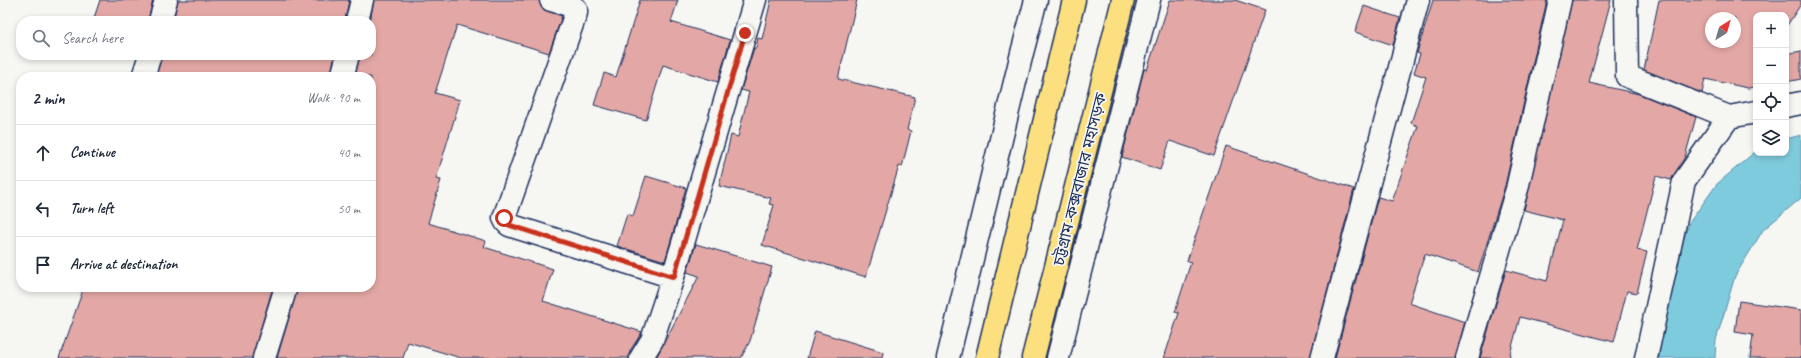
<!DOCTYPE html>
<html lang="en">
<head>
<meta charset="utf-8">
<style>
	body { margin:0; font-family:Caveat,"Noto Sans Bengali",sans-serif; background:#f6f6f7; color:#1f2937 }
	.controls { position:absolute; right:12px; top:12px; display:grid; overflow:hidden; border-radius:8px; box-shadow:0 2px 6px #0003 }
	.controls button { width:36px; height:36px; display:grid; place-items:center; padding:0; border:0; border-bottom:1px solid #e0e1e3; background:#fff; color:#1f2937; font:20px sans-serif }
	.compass { position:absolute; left:1705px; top:12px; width:36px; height:36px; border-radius:50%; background:#fff; box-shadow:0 2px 6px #0003; rotate:37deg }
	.stop { position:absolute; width:12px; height:12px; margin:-9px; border:3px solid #c8321e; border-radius:50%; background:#fff }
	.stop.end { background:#c8321e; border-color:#fff; box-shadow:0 1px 4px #0008 }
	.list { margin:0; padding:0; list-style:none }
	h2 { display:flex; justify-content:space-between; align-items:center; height:52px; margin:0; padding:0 16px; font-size:17px }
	h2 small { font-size:13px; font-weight:400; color:#747a83 }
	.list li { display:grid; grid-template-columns:26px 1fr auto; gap:12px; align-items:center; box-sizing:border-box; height:56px; padding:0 16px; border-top:1px solid #e0e1e3 }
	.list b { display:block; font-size:15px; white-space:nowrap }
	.list em { font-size:13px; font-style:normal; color:#747a83 }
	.icon { flex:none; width:22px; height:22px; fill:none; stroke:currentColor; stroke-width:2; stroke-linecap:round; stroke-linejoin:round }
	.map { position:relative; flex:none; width:1801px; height:358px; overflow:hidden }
	.search { position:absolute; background:#fff; box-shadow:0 2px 6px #0003; left:16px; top:16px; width:360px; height:44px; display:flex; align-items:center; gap:10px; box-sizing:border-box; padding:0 14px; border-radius:16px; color:#747a83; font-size:15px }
	.panel { position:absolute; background:#fff; box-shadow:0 2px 6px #0003; left:16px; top:72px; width:360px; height:220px; border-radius:16px }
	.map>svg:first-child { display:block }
	.water { fill:#7fcbde; stroke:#578dab }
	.building { fill:#e3a8a5; stroke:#1b2f5e; fill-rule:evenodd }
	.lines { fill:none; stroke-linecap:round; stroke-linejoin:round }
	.minor-casing { stroke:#1b2f5e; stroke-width:25 }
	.trunk-casing { stroke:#1b2f5e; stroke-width:25 }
	.minor { stroke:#f6f6f2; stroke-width:22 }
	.trunk { stroke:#fce080; stroke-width:22 }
	.route { stroke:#c8321e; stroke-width:5 }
	.labels { text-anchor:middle; stroke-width:3.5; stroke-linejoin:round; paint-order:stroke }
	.street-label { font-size:16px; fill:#1b2f5e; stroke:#f6f6f2 }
</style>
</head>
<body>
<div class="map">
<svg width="1801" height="358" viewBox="0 0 1801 358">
	<rect width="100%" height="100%" fill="#f6f6f2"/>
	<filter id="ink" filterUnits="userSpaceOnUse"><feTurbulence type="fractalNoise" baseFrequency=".025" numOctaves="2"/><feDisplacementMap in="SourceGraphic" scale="8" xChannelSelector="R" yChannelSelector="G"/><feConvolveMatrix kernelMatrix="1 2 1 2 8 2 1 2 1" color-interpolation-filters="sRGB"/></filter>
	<g filter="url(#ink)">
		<path class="water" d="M 1801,135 L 1801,198 L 1763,230 L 1735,276 L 1716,340 L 1715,358 L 1659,358 L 1662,325 L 1675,266 L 1689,223 L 1717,184 L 1756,151 L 1756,153 L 1786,153 L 1786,139 Z"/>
		<path class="building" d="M 100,0 L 153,0 L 148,21 L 93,21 Z
			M 178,0 L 349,0 L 345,21 L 173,21 Z
			M 374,0 L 539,0 L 542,9 L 562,16 L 549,53 L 457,25 L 435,93 L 460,100 L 436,179 L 441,180 L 428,223 L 486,241 L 484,247 L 553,269 L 543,301 L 642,332 L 630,351 L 629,358 L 461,358 L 408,342 L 403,358 L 277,358 L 298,287 L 371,287 L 371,77 L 355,77 L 360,55 L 371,55 L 370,21 Z
			M 640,0 L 678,0 L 671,22 L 730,40 L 718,82 L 663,65 L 646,120 L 594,105 L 604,73 L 616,77 Z
			M 771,0 L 857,0 L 838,79 L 915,97 L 907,130 L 911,131 L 902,167 L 899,166 L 866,277 L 762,245 L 774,205 L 769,204 L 771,198 L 719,186 L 731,135 L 738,137 L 749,92 L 741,90 L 754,48 L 756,48 L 758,38 L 762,39 Z
			M 1170,0 L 1235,0 L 1265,10 L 1214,156 L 1170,141 L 1160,170 L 1122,157 L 1144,69 L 1147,70 Z
			M 1433,0 L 1547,0 L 1505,186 L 1478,272 L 1425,254 L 1409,303 L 1465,322 L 1455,358 L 1335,358 L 1378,197 L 1392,201 L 1418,126 L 1411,123 L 1426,77 L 1414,73 L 1420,54 L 1417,53 Z
			M 1572,0 L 1611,0 L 1589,83 L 1639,94 L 1696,117 L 1685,157 L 1671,180 L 1656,176 L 1637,250 L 1647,252 L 1637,293 L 1627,291 L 1614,342 L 1520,317 L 1509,358 L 1480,358 L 1506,270 L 1547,281 L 1563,220 L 1524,210 Z
			M 1659,0 L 1801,0 L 1801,4 L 1786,27 L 1786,15 L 1756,15 L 1756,87 L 1748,88 L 1705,79 L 1702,93 L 1644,70 ZM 1711,18 L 1735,18 L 1735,42 L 1711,42 Z
			M 1364,6 L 1400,18 L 1393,45 L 1355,32 Z
			M 1801,51 L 1801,79 L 1786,82 L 1786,54 Z
			M 162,55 L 335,55 L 330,77 L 156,77 Z
			M 1226,146 L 1354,189 L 1310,358 L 1164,358 L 1179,313 L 1175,312 L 1191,262 L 1187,261 Z
			M 646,176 L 686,188 L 665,261 L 617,246 L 627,214 L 633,216 Z
			M 696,244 L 772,267 L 750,341 L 741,358 L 656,358 L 699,276 L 687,272 Z
			M 84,287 L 273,287 L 252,358 L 59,358 Z
			M 1739,301 L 1801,310 L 1801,358 L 1750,358 L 1753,335 L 1735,332 Z
			M 815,331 L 883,352 L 882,358 L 807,358 Z"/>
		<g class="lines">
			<defs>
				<path id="minor" d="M 551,0 L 572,6 L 576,9 L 576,13 L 504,218 L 506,222 L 509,225 L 673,277 L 652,340 L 641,358
					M 1626,0 L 1627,76 L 1729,117 L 1756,112
					M 160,21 L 166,0
					M 357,21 L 362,0
					M 143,77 L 150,55
					M 342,77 L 348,55
					M 1786,106 L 1801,103
					M 673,277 L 755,0
					M 264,358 L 286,287
					M 948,358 L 1022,53 L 1036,0
					M 1058,358 L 1149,0
					M 1322,358 L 1418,0
					M 1467,358 L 1517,189 L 1560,0
					M 1646,358 L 1684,181 L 1729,117"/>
				<path id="trunk" d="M 987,358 L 1074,0
					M 1033,358 L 1123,0"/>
			</defs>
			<use href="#minor" class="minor-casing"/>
			<use href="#trunk" class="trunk-casing"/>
			<use href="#minor" class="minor"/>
			<use href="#trunk" class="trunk"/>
		</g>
	</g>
	<g class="lines" filter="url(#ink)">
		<path class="route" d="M 504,218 L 506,222 L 509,225 L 674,277 L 745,33"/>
	</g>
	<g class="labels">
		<g class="street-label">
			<text transform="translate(1079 179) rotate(-76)" y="6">চট্টগ্রাম-কক্সবাজার মহাসড়ক</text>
		</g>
	</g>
</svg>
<div class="controls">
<button>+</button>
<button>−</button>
<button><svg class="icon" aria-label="locate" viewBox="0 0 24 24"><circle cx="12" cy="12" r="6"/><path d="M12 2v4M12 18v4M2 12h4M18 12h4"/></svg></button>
<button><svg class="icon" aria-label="layers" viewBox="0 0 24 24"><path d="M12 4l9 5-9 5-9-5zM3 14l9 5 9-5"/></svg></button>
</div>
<svg class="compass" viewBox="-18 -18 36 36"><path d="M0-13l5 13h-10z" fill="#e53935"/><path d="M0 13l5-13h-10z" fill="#747a83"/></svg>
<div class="stop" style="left:504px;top:218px"></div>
<div class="stop end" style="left:745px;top:33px"></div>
<div class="search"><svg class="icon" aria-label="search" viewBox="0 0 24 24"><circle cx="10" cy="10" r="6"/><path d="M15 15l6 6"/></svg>Search here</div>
<section class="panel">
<h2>2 min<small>Walk · 90 m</small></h2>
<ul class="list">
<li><svg class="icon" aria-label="ahead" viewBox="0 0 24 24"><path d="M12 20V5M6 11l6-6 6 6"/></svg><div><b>Continue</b></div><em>40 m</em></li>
<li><svg class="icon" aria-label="left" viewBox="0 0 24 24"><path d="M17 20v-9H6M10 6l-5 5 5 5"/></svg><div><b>Turn left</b></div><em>50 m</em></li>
<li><svg class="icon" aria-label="arrive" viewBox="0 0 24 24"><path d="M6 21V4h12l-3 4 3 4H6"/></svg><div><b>Arrive at destination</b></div></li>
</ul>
</section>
</div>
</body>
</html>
